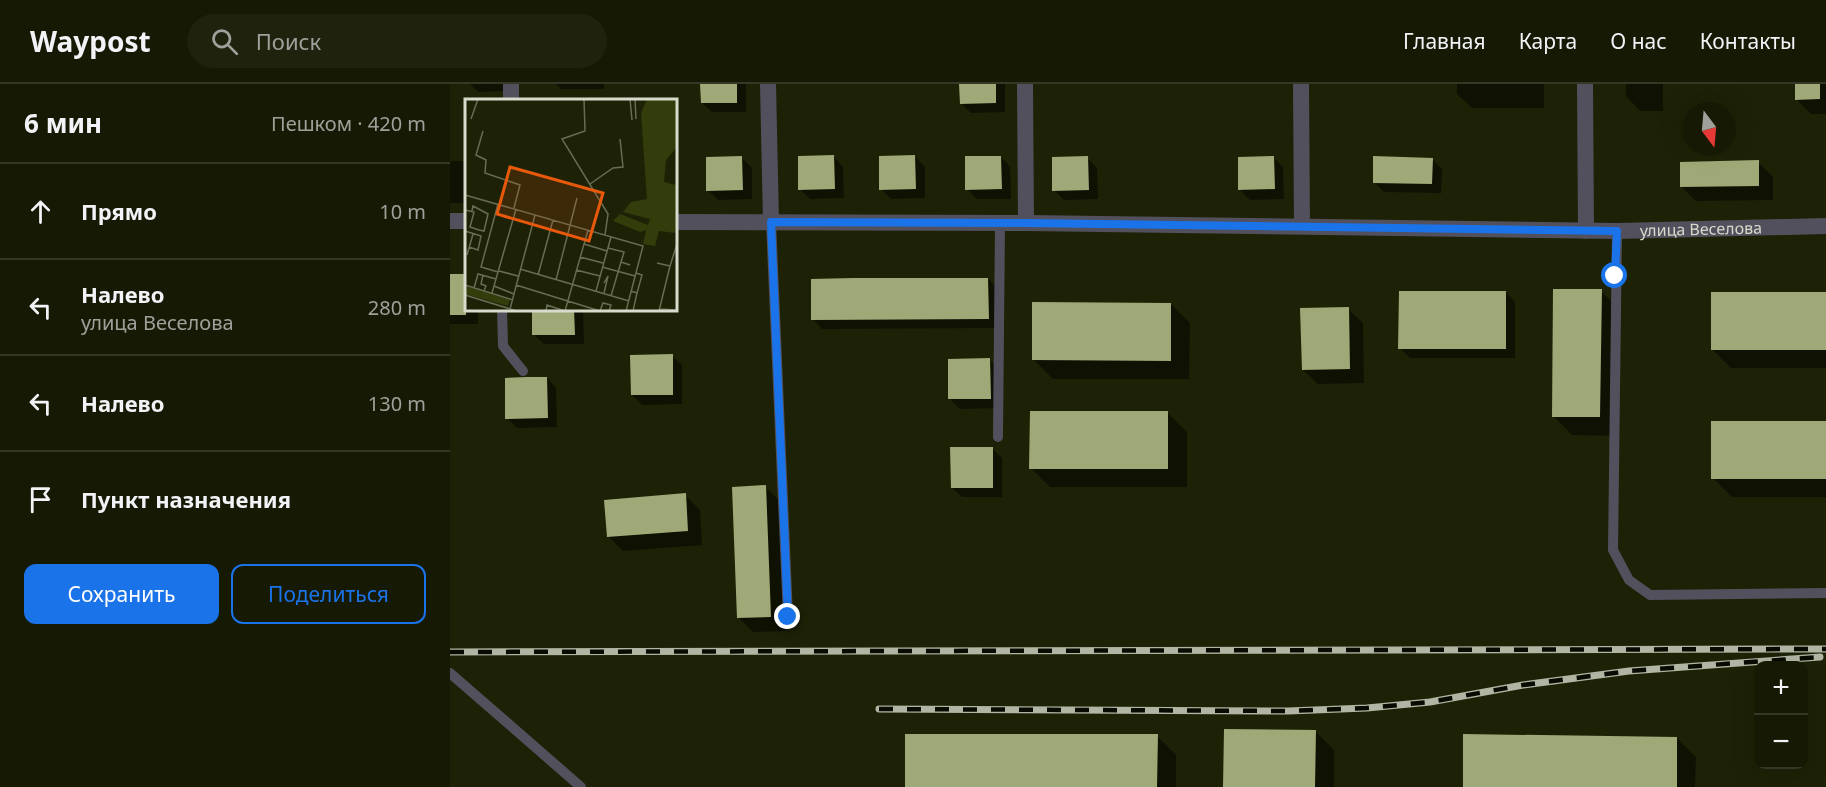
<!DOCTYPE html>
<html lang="ru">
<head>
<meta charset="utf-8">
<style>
	body { margin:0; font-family:"Noto Sans",sans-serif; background:#1f230e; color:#f1f3f6 }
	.controls { position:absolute; right:18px; bottom:18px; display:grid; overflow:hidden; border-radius:12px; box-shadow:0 6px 24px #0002 }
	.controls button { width:54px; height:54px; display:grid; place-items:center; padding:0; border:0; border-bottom:2px solid #353826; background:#161a04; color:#f1f3f6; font:30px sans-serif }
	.compass { position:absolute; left:1232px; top:18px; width:54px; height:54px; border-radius:50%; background:#161a04; box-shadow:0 6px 24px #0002; rotate:164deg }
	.stop { position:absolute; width:18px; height:18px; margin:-14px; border:4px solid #1a73e8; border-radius:50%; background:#fff }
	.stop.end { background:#1a73e8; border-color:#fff; box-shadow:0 2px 6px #0008 }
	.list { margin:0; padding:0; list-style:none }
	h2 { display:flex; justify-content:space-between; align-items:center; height:78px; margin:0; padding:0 24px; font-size:26px }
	h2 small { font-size:20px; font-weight:400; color:#9ea19a }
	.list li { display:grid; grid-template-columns:39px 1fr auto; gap:18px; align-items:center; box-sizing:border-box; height:96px; padding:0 24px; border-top:2px solid #353826 }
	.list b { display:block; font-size:22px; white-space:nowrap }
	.list p { margin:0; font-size:20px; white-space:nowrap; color:#9ea19a }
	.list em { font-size:20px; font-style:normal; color:#9ea19a }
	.actions { display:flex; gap:12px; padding:18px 24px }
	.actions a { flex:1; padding:14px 0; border:2px solid #1a73e8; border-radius:12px; text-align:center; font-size:21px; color:#1a73e8 }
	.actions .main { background:#1a73e8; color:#fff }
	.icon { flex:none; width:33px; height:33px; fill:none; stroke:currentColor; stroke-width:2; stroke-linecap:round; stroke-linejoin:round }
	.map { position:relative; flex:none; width:1376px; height:703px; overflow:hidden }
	header { display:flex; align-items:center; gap:36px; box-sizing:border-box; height:84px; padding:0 30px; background:#161a04; border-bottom:2px solid #353826 }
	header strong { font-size:28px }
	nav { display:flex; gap:33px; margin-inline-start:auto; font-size:21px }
	.search { width:420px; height:54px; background:#1f230e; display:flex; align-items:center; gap:15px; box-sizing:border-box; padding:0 21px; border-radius:33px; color:#9ea19a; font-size:22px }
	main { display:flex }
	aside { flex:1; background:#161a04 }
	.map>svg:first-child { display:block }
	.shadow { fill:#0007 }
	.building { fill:#9ea977 }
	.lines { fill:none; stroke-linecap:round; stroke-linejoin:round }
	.service { stroke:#52505d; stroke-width:10 }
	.minor { stroke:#52505d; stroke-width:16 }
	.tertiary { stroke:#52505d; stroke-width:16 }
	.rail-casing { stroke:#b1b5a3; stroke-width:7 }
	.rail { stroke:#080b02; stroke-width:4.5; stroke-dasharray:14; stroke-linecap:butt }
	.route { stroke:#1a73e8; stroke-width:8 }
	.labels { text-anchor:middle; stroke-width:6; stroke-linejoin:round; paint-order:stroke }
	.street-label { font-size:16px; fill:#d7dbcb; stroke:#080b02 }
	.inset-road { fill:none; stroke:#676c55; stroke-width:1.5 }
	.view { fill:#e8590c; fill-opacity:0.15; stroke:#e8590c; stroke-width:3 }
	.inset-edge { fill:none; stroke:#d7dbcb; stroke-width:3 }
</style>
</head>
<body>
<header>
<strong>Waypost</strong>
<div class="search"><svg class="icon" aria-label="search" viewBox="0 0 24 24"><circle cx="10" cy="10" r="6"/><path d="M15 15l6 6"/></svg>Поиск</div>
<nav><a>Главная</a><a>Карта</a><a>О нас</a><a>Контакты</a></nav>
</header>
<main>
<aside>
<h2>6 мин<small>Пешком · 420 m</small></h2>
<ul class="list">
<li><svg class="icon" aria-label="ahead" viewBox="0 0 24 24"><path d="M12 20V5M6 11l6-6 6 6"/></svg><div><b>Прямо</b></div><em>10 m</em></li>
<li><svg class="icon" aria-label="left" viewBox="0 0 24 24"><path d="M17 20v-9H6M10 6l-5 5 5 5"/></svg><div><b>Налево</b><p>улица Веселова</p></div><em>280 m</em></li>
<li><svg class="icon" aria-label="left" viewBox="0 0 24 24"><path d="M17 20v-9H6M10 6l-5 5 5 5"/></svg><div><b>Налево</b></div><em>130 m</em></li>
<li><svg class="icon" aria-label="arrive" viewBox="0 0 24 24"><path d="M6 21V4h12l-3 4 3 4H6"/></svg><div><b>Пункт назначения</b></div></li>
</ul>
<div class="actions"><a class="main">Сохранить</a><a>Поделиться</a></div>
</aside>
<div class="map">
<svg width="1376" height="703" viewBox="0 0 1376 703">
	<rect width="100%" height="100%" fill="#1d2206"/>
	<path class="shadow" d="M 20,0 L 55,0 L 55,7 L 28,8 Z
		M 106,0 L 154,0 L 154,5 L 111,5 Z
		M 252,0 L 296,0 L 296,28 L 262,28 L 252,19 Z
		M 511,0 L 555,0 L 555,28 L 521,29 L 511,19 Z
		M 1007,0 L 1094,0 L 1094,24 L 1022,24 L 1007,10 Z
		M 1176,0 L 1213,0 L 1213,27 L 1190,27 L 1176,12 Z
		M 1346,0 L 1376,0 L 1376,30 L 1361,30 L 1346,15 Z
		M 384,73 L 393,83 L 394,114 L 360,115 L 350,105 Z
		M 465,73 L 475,83 L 475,114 L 441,115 L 431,105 Z
		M 551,73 L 560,83 L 561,115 L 527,115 L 517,105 Z
		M 823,73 L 833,83 L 834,115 L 800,116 L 790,106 Z
		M 292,74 L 302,84 L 302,115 L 268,116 L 258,106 Z
		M 637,74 L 647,84 L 648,115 L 614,116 L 604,106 Z
		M 982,75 L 992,85 L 991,109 L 934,108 L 924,98 Z
		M 0,77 L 16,77 L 16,119 L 0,119 Z
		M 1308,78 L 1323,93 L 1323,116 L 1246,117 L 1232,103 Z
		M 225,80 L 228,83 L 228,115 L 225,115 Z
		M 0,191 L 16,191 L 16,225 L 28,225 L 28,240 L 0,240 Z
		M 538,195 L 548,205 L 548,244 L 372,245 L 363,235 Z
		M 1151,207 L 1170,226 L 1169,352 L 1122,351 L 1103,332 Z
		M 1056,208 L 1065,218 L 1065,274 L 960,274 L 950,264 Z
		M 1376,209 L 1376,284 L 1281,284 L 1262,265 Z
		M 721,220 L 740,239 L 739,295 L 603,295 L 584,276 Z
		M 84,225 L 133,225 L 134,260 L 94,260 L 84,251 Z
		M 898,225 L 913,239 L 914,299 L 868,300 L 853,286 Z
		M 222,272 L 232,281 L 232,320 L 192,321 L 182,311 Z
		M 540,276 L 549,285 L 550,324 L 510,325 L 500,315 Z
		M 97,294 L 106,304 L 107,343 L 67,344 L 57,334 Z
		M 718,329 L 737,348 L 737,403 L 600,403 L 581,384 Z
		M 1376,339 L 1376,413 L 1282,413 L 1263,394 Z
		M 542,364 L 552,374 L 552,413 L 512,413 L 502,404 Z
		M 315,403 L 330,417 L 335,547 L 303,548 L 289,534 Z
		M 235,411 L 250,426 L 252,461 L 173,467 L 158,452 Z
		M 865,647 L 884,666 L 884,703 L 774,703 Z
		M 707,652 L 726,671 L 726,703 L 456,703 Z
		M 1227,654 L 1246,673 L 1245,703 L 1014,703 Z"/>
	<path class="building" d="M 250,0 L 287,0 L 287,19 L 251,19 Z
		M 509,0 L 546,0 L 546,19 L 510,20 Z
		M 1345,0 L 1370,0 L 1370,15 L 1345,16 Z
		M 384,71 L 385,105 L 348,106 L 348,72 Z
		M 465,71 L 466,105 L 429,106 L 429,72 Z
		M 292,72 L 293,106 L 256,107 L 256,73 Z
		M 515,72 L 551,72 L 552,105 L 515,106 Z
		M 638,72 L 639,106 L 602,107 L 602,73 Z
		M 824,72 L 825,105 L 788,106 L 788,73 Z
		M 923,72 L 983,74 L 982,100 L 923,99 Z
		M 1309,76 L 1309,102 L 1230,103 L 1230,78 Z
		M 0,190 L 16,190 L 16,231 L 0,231 Z
		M 403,194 L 538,194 L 539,235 L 361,236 L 361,195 Z
		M 1103,205 L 1152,205 L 1150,333 L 1102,333 Z
		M 949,207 L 1056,207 L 1056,265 L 948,265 Z
		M 1261,208 L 1376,208 L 1376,266 L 1261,266 Z
		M 582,218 L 721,219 L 721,277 L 582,276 Z
		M 899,223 L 900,285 L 852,286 L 850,224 Z
		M 82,225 L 124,225 L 125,251 L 82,251 Z
		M 223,270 L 223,311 L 181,311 L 180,271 Z
		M 540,274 L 541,315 L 498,315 L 498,275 Z
		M 77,293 L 97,293 L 98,334 L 55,335 L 55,294 Z
		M 580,327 L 718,327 L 718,385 L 579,385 Z
		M 1261,337 L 1376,337 L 1376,395 L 1261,395 Z
		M 500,363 L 543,363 L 543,404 L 501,404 Z
		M 316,401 L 321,533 L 287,534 L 282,403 Z
		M 236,409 L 238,447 L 157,453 L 154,416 Z
		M 774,645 L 866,646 L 865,703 L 773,703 Z
		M 455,650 L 708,650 L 707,703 L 455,703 Z
		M 1013,650 L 1227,653 L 1227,703 L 1013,703 Z"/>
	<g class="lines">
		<path class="service" d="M 321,138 L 338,533
			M 1167,147 L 1163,466 L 1179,496 L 1200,511 L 1376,509
			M 52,225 L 53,262 L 73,287
			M 548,353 L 550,139
			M 0,589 L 131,703"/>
		<path class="minor" d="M 61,0 L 61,16
			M 318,0 L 321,138
			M 575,0 L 576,139
			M 851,0 L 852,142
			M 1135,0 L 1136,147"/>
		<g class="tertiary">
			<path d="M 0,137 L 16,137"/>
			<path id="s1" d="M 225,138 L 576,139 L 1167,147 L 1376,142"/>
		</g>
		<defs>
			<path id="rail" d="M 0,568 L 1376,565
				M 429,625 L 838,627 L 917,624 L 980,618 L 1073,601 L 1179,587 L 1370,573"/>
		</defs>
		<use href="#rail" class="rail-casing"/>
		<use href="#rail" class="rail"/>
	</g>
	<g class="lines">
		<path class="route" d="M 338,533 L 321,138 L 576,139 L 1167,147 L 1165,192"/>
	</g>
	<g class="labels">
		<g class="street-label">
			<text dy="6" stroke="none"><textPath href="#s1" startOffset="1026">улица Веселова</textPath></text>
		</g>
	</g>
	<g transform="translate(15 15)">
		<rect width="212" height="212" fill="#1d2206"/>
		<path d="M 182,0 L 209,0 L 211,4 L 211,49 L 201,61 L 199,83 L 211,86 L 211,134 L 194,132 L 190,147 L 178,145 L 181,131 L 175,133 L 148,122 L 155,115 L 183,126 L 185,120 L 158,113 L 166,103 L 182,100 L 176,14 ZM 0,187 L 45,200 L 43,207 L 0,195 Z" fill="#333c0b"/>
		<path class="inset-road" d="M 119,0 L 120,32 L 97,40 L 143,115 L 140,136M 165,0 L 167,21M 170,0 L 171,20M 6,20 L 13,0M 18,32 L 11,56 L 21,61 L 20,74 L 55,86 L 49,109M 125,85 L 148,69 L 158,68 L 155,40M 0,96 L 178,147 L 161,212M 0,111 L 9,113 L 5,128 L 14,131M 7,112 L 8,107 L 23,115 L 19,132 L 14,131M 0,132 L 16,137 L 13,151 L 4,148M 119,145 L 142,152M 143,149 L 159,153 L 156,163M 2,156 L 8,135M 115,158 L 138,164M 192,164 L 205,167 L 194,212M 205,167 L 212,145M 137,168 L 170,177M 55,170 L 164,202M 111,171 L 135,177M 34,172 L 53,177M 33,173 L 16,168 L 33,105M 171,174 L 177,176 L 172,194M 18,176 L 16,185 L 21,187 L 19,192M 73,176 L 88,121M 91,181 L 112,99M 0,186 L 48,201M 51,186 L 135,212M 29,187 L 49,195M 9,189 L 13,175 L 31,180M 131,192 L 146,138M 166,192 L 172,194 L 168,212M 27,194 L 51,110M 139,194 L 143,177 L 139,184M 0,196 L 52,212M 146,197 L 156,163 L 165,166M 45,210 L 70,116M 194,210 L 212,211M 81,212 L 82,206 L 100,212M 100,212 L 123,131M 135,212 L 138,204 L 146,206 L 144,212"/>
		<path class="view" d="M 45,68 L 138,94 L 124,142 L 32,115 Z"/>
		<rect width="212" height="212" class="inset-edge"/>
	</g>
</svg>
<div class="controls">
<button>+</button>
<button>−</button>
</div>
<svg class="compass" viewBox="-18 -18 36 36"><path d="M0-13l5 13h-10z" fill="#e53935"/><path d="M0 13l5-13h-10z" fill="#9ea19a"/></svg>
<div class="stop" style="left:1165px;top:192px"></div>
<div class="stop end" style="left:338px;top:533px"></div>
</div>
</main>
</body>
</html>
